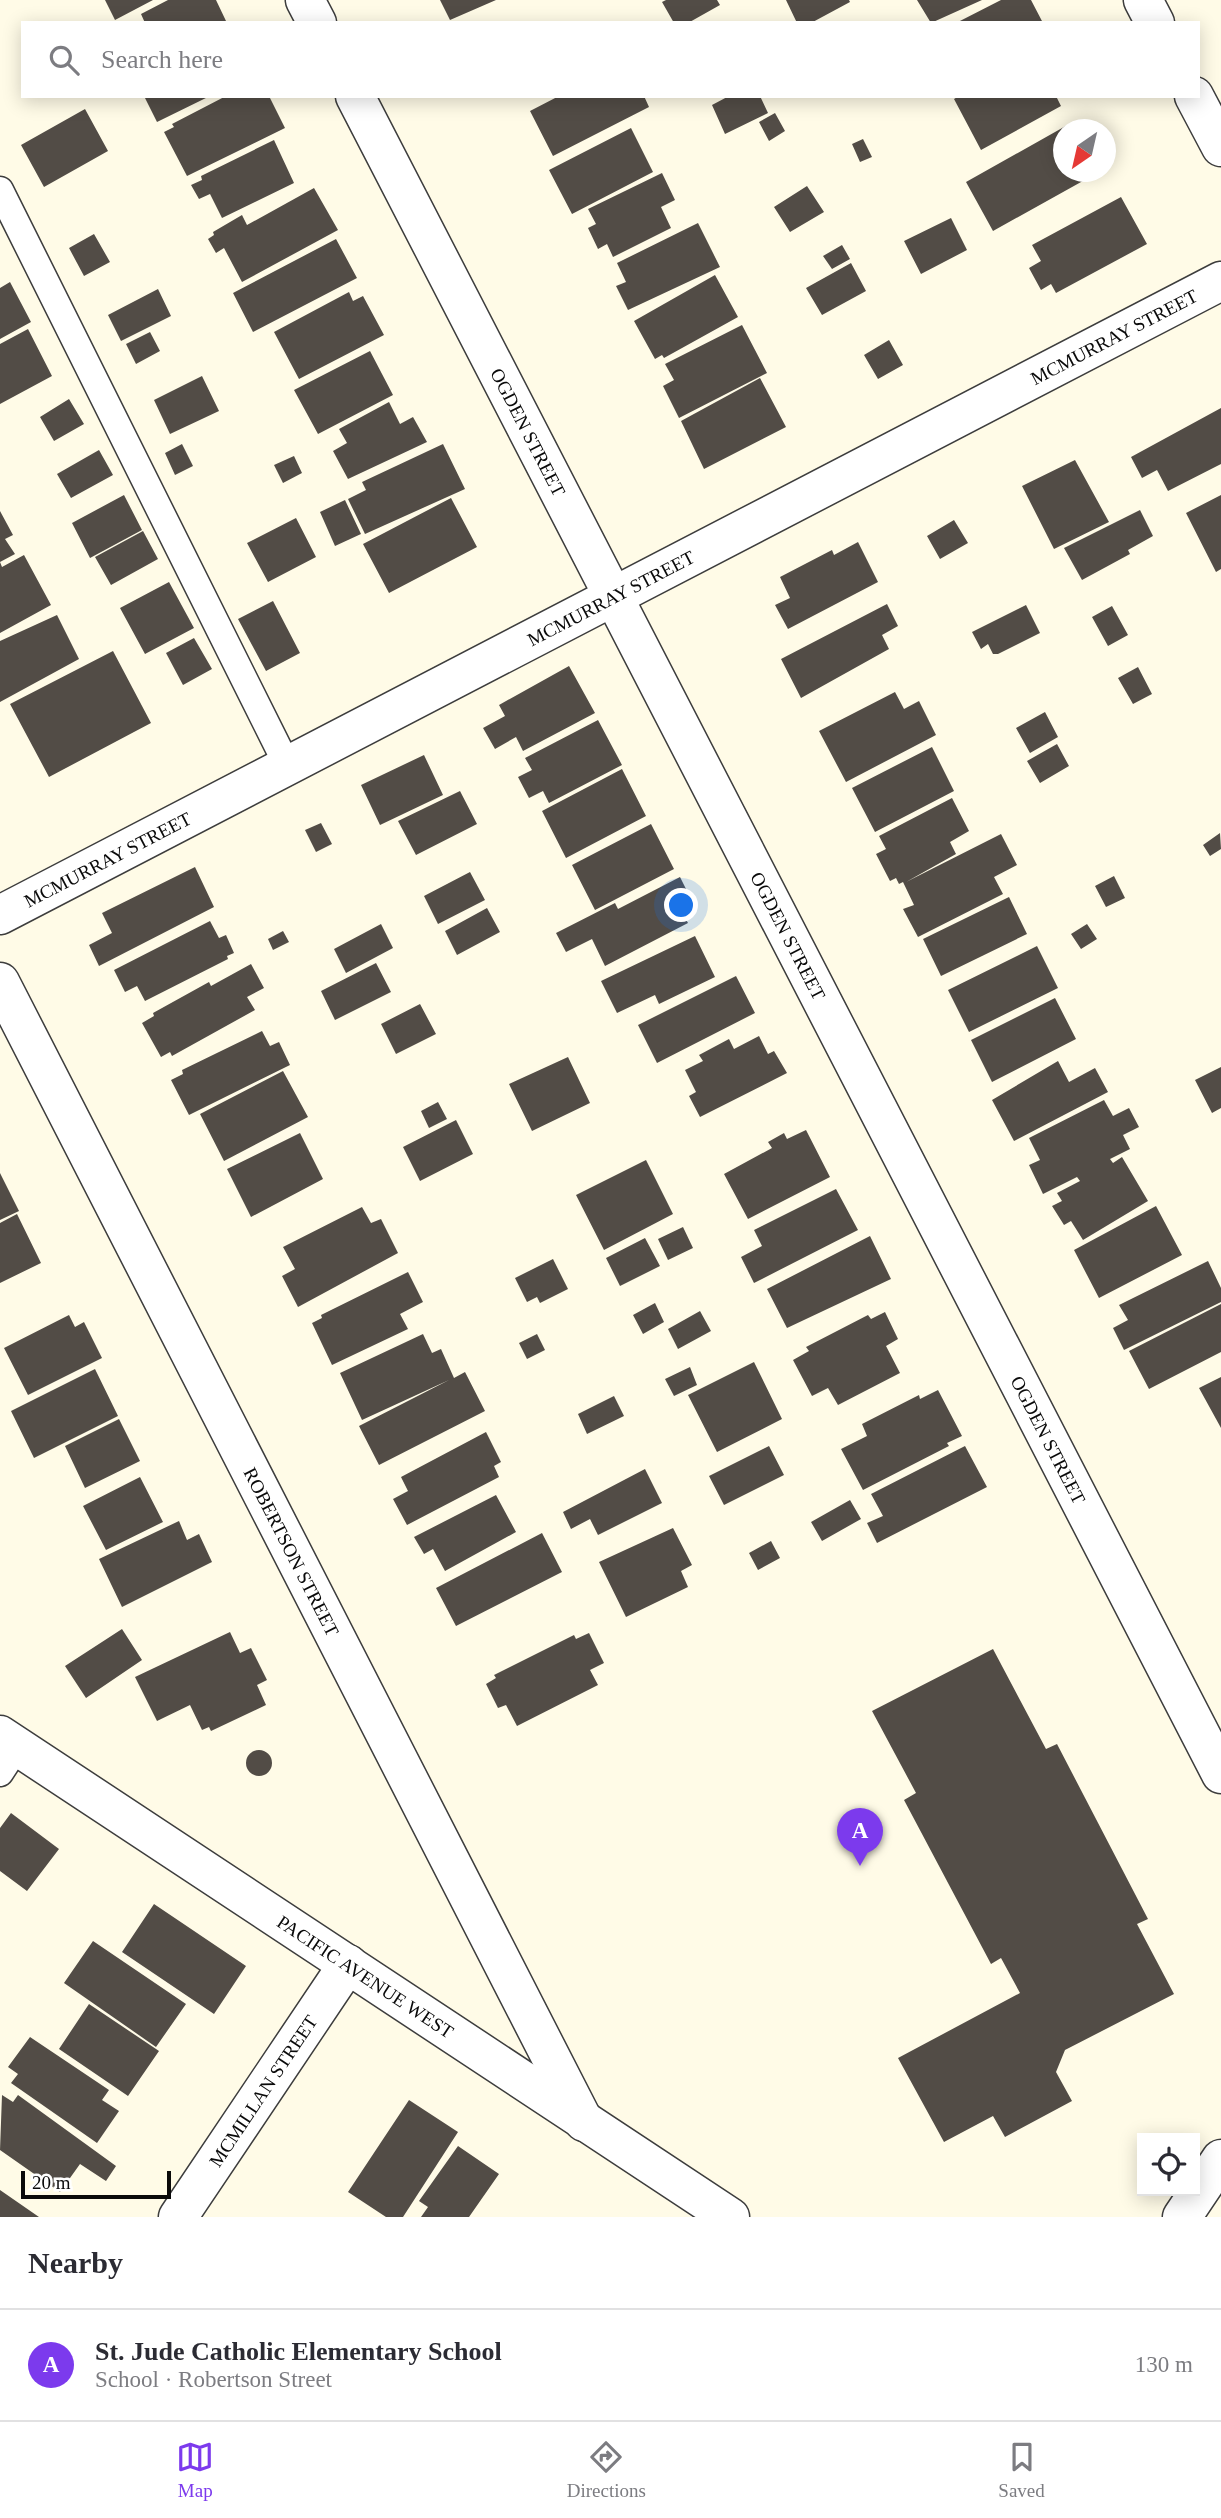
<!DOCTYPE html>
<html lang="en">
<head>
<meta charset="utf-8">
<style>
	body { margin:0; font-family:"Times New Roman",serif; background:#f2f2f3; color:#2b2b33 }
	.controls { position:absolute; right:21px; bottom:21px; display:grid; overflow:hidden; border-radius:0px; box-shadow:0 4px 18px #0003 }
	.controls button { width:63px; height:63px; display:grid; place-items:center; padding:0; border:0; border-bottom:2px solid #e1e1e2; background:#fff; color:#2b2b33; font:35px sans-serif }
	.compass { position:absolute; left:1053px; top:119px; width:63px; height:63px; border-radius:50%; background:#fff; box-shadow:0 4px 18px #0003; rotate:214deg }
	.scale { position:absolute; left:21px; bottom:18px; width:150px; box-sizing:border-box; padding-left:7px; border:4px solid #0a0a0a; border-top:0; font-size:19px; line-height:24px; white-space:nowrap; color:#0a0a0a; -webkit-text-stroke:5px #fff; paint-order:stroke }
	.you { position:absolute; left:682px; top:906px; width:24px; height:24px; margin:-18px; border:5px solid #fff; border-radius:50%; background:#1a73e8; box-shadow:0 0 0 10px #1a73e833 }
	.badge { display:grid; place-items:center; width:46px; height:46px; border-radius:50%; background:#7c3aed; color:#fff; font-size:23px; font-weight:700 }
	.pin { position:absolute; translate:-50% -58px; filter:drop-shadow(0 2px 4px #0008) }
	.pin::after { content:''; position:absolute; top:37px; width:24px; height:21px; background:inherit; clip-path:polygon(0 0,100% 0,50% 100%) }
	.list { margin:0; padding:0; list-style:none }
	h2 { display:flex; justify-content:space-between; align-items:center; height:91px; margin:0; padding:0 28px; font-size:30px }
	h2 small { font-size:23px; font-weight:400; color:#7c7c81 }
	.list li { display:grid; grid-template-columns:46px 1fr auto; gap:21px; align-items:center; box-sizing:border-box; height:112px; padding:0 28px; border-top:2px solid #e1e1e2 }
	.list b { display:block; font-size:26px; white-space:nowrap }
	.list p { margin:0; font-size:23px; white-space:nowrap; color:#7c7c81 }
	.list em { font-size:23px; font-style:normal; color:#7c7c81 }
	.icon { flex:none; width:38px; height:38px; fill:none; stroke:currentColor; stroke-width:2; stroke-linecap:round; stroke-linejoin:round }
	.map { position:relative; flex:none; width:1221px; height:2217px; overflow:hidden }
	.search { position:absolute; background:#fff; box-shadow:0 4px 18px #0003; left:21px; right:21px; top:21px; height:77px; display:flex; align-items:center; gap:18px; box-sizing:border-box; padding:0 24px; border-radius:0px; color:#7c7c81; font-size:26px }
	.sheet { height:203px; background:#fff }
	nav { display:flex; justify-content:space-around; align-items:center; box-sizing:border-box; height:98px; border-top:2px solid #e1e1e2; background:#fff; font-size:19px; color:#7c7c81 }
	nav a { display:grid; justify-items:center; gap:4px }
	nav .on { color:#7c3aed }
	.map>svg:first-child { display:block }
	.building { fill:#524c46 }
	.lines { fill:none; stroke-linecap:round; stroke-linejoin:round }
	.service-casing { stroke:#3d3d3d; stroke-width:29 }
	.minor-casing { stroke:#3d3d3d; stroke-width:41 }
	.service { stroke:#fff; stroke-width:26 }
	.minor { stroke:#fff; stroke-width:38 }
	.labels { text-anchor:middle; stroke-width:7; stroke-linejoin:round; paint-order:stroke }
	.street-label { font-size:19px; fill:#0a0a0a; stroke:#fff }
</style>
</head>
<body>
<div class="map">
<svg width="1221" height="2217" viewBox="0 0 1221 2217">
	<rect width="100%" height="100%" fill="#fffbe7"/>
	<path class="building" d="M 105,0 L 153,0 L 115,20 Z
		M 168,0 L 216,0 L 226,21 L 145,23 L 141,14 Z
		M 440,0 L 496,0 L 450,20 Z
		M 666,0 L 717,0 L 720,5 L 688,23 L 674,23 L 662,2 Z
		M 786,0 L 849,0 L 850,2 L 811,23 L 797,23 Z
		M 917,0 L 982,0 L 931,23 Z
		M 1001,0 L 1031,0 L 1043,23 L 956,23 Z
		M 144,96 L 210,96 L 157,122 Z
		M 226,96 L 269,96 L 285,128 L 187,176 L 164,132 L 174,127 L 172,124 Z
		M 559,96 L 644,96 L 649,107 L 553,156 L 530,111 Z
		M 729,96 L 760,96 L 768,113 L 725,134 L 712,105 Z
		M 959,96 L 1056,96 L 1061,106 L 981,150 L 954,99 Z
		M 85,109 L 108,151 L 44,187 L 21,145 Z
		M 775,113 L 785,131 L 769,141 L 759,122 Z
		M 1071,123 L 1075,130 L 1064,130 L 1064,172 L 1099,172 L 993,231 L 966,182 Z
		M 631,128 L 653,172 L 572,214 L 549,170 Z
		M 863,139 L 872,157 L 860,162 L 852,144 Z
		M 274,140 L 294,183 L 222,218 L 210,194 L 199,199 L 191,185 L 202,180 L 201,176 Z
		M 662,173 L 675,200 L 661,207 L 671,228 L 613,257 L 607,244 L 598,249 L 588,228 L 596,224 L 588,209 Z
		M 807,186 L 824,212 L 790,232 L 774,207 Z
		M 314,188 L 338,230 L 242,282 L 224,248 L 216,253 L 208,239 L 214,235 L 213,232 L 242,215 L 247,225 Z
		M 1121,197 L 1147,244 L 1056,293 L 1051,284 L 1041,290 L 1029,268 L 1041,261 L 1032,245 Z
		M 951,218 L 967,250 L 921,274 L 904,241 Z
		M 698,223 L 720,267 L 628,310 L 616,286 L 626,282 L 617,263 Z
		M 94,234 L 110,262 L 84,276 L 69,248 Z
		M 336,239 L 357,278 L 253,332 L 233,293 Z
		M 842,245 L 850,259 L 832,269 L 823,256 Z
		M 851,263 L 866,291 L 822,315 L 806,288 Z
		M 715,275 L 738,317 L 664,358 L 662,355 L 655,359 L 634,321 Z
		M 10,282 L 31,322 L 0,339 L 0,288 Z
		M 158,289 L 171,316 L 121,341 L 108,315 Z
		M 349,292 L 353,301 L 363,296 L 384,335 L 299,379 L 274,332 Z
		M 742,325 L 767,373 L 679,418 L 663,386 L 674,380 L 665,364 Z
		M 28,329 L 52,376 L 0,404 L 0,344 Z
		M 150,332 L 160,351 L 136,364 L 126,344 Z
		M 889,340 L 903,365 L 878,379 L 864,355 Z
		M 370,351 L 393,395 L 318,434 L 294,390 Z
		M 202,376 L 219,411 L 170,434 L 154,400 Z
		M 760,378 L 786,427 L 704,469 L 681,421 Z
		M 69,399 L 84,424 L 54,441 L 40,417 Z
		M 389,402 L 400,424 L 413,417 L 427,442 L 348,479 L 333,451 L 347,443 L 339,429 Z
		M 1221,408 L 1221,464 L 1168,491 L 1157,470 L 1142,478 L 1131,457 Z
		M 182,444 L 193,466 L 175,475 L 165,453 Z
		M 443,444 L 465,489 L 365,534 L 348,499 L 366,490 L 362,482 Z
		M 99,450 L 113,475 L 71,498 L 57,474 Z
		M 294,456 L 302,473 L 283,483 L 274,465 Z
		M 1075,460 L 1109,522 L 1054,549 L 1022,486 Z
		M 124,495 L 142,530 L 90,558 L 72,523 Z
		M 1221,495 L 1221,569 L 1216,572 L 1186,513 Z
		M 451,498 L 477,547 L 389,593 L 363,544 Z
		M 345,500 L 361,534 L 335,546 L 320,512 Z
		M 1140,510 L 1153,536 L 1128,550 L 1130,554 L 1082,580 L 1064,548 Z
		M 0,511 L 13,535 L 5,539 L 15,554 L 0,562 L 2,567 L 24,555 L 51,605 L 0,633 Z
		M 296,518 L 316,557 L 268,582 L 247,543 Z
		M 954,520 L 968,543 L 940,559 L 927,536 Z
		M 143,531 L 158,559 L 111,585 L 95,557 Z
		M 858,542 L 878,582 L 788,629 L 775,605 L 790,598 L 780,577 L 832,550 L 834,555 Z
		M 169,582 L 194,628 L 145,654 L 120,608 Z
		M 273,601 L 300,653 L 266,671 L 238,619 Z
		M 887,604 L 898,626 L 882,635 L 889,649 L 801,698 L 781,659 Z
		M 1026,605 L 1040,633 L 998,654 L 993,654 L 988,644 L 981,649 L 972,632 Z
		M 1112,606 L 1128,635 L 1108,646 L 1092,617 Z
		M 57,615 L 79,659 L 0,702 L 0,641 Z
		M 194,638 L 212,669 L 183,685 L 166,653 Z
		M 113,651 L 151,723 L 49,777 L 10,704 Z
		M 569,666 L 595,713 L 523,751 L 516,737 L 495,749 L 483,728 L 505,716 L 499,705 Z
		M 1138,667 L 1152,694 L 1133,704 L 1118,678 Z
		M 895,692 L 904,709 L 919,701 L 936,735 L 846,782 L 819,731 Z
		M 1045,712 L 1058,737 L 1030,753 L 1016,728 Z
		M 598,720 L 622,765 L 549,803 L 543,791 L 529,798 L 518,777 L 532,770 L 525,758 Z
		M 1057,744 L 1069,766 L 1040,783 L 1027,761 Z
		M 932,747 L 954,791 L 875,832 L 852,788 Z
		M 424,755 L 443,795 L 380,825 L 361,785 Z
		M 622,769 L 646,816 L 566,858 L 542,811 Z
		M 460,791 L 477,824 L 416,855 L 398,821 Z
		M 952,798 L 969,831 L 950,842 L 956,854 L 906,882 L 1001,834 L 1017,865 L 994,877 L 1003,894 L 918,937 L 903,909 L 914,905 L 903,882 L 899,884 L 896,878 L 890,881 L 876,854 L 886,849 L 879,836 Z
		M 321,823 L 332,844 L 316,852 L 305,830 Z
		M 651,824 L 674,869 L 595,910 L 572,865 Z
		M 1220,833 L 1221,849 L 1210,856 L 1203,845 Z
		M 195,867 L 214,907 L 99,966 L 89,945 L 112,933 L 102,913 Z
		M 470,872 L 485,900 L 438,924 L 424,896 Z
		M 1114,876 L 1125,898 L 1106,907 L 1095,886 Z
		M 680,877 L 692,901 L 679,907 L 688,923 L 605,966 L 592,939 L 566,952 L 556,933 L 615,903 L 618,909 Z
		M 1009,897 L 1027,934 L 941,976 L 923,939 Z
		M 487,908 L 500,932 L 457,955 L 445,931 Z
		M 210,921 L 219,938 L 226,935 L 234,953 L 227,956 L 228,959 L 145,1001 L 137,986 L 125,992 L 114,970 Z
		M 381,924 L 393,948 L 346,973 L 334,949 Z
		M 1087,924 L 1097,939 L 1081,949 L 1071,934 Z
		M 283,931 L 289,942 L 273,950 L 268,939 Z
		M 695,936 L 715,977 L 659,1004 L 655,995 L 617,1013 L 601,981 Z
		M 1037,946 L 1058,988 L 969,1032 L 948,990 Z
		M 376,963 L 391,992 L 335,1020 L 321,991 Z
		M 251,964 L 264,988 L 247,997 L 255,1010 L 172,1056 L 170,1052 L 161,1057 L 142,1023 L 154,1016 L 153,1013 L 209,982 L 211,986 Z
		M 736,976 L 755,1013 L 657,1063 L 638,1025 Z
		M 1055,998 L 1076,1039 L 992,1082 L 971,1040 Z
		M 420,1004 L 436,1034 L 396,1054 L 381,1024 Z
		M 262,1031 L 270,1046 L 279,1042 L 290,1065 L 189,1115 L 171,1080 L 183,1074 L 182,1070 Z
		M 759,1036 L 768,1054 L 774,1051 L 787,1073 L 700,1117 L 689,1096 L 696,1092 L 685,1070 L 703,1061 L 699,1055 L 729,1039 L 734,1049 Z
		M 568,1057 L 590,1103 L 532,1131 L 509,1084 Z
		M 1058,1061 L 1069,1082 L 1095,1068 L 1108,1092 L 1014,1141 L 992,1100 Z
		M 1221,1067 L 1221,1108 L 1212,1113 L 1195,1080 Z
		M 283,1071 L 308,1117 L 224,1161 L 200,1114 Z
		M 1104,1100 L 1113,1116 L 1129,1108 L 1139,1127 L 1123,1135 L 1130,1149 L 1110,1159 L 1113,1163 L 1122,1157 L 1148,1201 L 1083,1240 L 1071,1221 L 1064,1225 L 1052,1206 L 1062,1201 L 1057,1193 L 1080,1181 L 1077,1177 L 1043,1194 L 1029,1165 L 1040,1160 L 1029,1138 Z
		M 438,1102 L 447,1119 L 429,1128 L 421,1111 Z
		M 456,1120 L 473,1154 L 420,1181 L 403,1147 Z
		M 806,1130 L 830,1177 L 748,1219 L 724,1174 L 772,1148 L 768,1142 L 784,1133 L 787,1139 Z
		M 300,1133 L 323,1179 L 251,1217 L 227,1169 Z
		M 646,1160 L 673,1214 L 604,1250 L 576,1195 Z
		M 0,1173 L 19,1211 L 0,1220 Z
		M 836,1189 L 858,1230 L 754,1283 L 741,1257 L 762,1246 L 754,1230 Z
		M 1156,1206 L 1182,1255 L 1099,1298 L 1074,1250 Z
		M 362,1207 L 371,1223 L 381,1219 L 398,1253 L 298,1307 L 282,1276 L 295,1269 L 283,1247 Z
		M 17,1214 L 41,1263 L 0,1283 L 0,1223 Z
		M 683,1227 L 693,1248 L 668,1260 L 658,1239 Z
		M 870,1236 L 891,1279 L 787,1328 L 767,1289 Z
		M 645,1238 L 660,1266 L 620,1286 L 606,1258 Z
		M 553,1259 L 568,1289 L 540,1303 L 537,1297 L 527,1302 L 515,1278 Z
		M 1208,1261 L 1221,1288 L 1221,1302 L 1124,1350 L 1113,1328 L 1128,1320 L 1119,1305 Z
		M 408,1272 L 423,1302 L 400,1314 L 408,1329 L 332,1365 L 312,1323 L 322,1318 L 321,1315 Z
		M 655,1303 L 664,1322 L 643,1334 L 633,1315 Z
		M 1221,1304 L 1221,1352 L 1149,1389 L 1129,1351 Z
		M 700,1311 L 711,1331 L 678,1349 L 668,1329 Z
		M 885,1312 L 898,1339 L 886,1346 L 900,1373 L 838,1405 L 828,1388 L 812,1396 L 793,1360 L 809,1351 L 806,1347 L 868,1315 L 871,1319 Z
		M 69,1315 L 75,1327 L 84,1322 L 102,1358 L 28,1395 L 4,1348 Z
		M 423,1334 L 432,1353 L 441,1349 L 454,1378 L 465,1372 L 485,1411 L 379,1465 L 359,1426 L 449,1380 L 362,1420 L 340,1373 Z
		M 537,1334 L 545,1350 L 527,1359 L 519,1343 Z
		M 754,1362 L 782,1419 L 717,1452 L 688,1395 Z
		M 690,1367 L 697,1385 L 674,1396 L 665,1379 Z
		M 95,1369 L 118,1416 L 34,1458 L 11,1411 Z
		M 1221,1377 L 1221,1428 L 1199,1388 Z
		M 938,1390 L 962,1436 L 947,1443 L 949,1446 L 863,1490 L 841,1449 L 867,1436 L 862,1424 L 919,1395 L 920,1399 Z
		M 614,1396 L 624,1416 L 587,1434 L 578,1414 Z
		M 119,1419 L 140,1461 L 85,1488 L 65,1446 Z
		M 486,1432 L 501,1462 L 494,1466 L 499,1477 L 407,1525 L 393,1499 L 408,1491 L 401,1477 Z
		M 769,1446 L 784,1475 L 724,1505 L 709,1476 Z
		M 965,1446 L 987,1487 L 877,1543 L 867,1523 L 883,1516 L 871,1494 Z
		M 645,1469 L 662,1503 L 598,1535 L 590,1519 L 571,1529 L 563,1512 Z
		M 140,1477 L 163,1522 L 106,1550 L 83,1506 Z
		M 496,1495 L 516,1532 L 445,1571 L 433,1549 L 424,1554 L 414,1537 Z
		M 850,1500 L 861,1519 L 822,1541 L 811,1522 Z
		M 179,1521 L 187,1540 L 199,1534 L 212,1562 L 122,1607 L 99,1559 Z
		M 673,1528 L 692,1565 L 681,1571 L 688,1587 L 626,1617 L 599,1562 Z
		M 542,1533 L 562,1572 L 456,1626 L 436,1588 Z
		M 771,1541 L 780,1558 L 758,1570 L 749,1553 Z
		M 122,1629 L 142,1660 L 86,1698 L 65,1666 Z
		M 230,1632 L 240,1653 L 251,1648 L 267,1680 L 257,1685 L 266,1705 L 211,1731 L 209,1727 L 202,1730 L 190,1705 L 157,1721 L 135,1677 Z
		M 589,1633 L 604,1663 L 590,1670 L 598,1685 L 517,1726 L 506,1705 L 498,1708 L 486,1684 L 496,1678 L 494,1675 L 574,1635 L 576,1639 Z
		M 993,1649 L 1046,1749 L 1057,1744 L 1148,1919 L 1137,1924 L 1174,1994 L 1065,2050 L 1056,2072 L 1072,2101 L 1005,2137 L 993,2116 L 944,2142 L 898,2058 L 1020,1993 L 1001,1958 L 991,1964 L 904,1800 L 916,1793 L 872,1711 Z
		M246 1763a13 13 0 1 1 26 0a13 13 0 1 1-26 0Z
		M 11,1813 L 59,1849 L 27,1891 L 0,1871 L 0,1828 Z
		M 154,1904 L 246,1966 L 214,2014 L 122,1952 Z
		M 93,1941 L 186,2004 L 156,2047 L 64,1983 Z
		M 89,2004 L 159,2051 L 128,2096 L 59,2049 Z
		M 30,2037 L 109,2090 L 102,2100 L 119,2111 L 97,2143 L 11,2083 L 18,2074 L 8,2067 Z
		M 2,2095 L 13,2102 L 18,2095 L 116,2166 L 106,2181 L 80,2164 L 60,2192 L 0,2150 Z
		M 409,2100 L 458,2132 L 403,2217 L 386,2217 L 348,2192 Z
		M 458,2146 L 499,2174 L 469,2217 L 421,2217 L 428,2207 L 419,2201 Z
		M 0,2190 L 39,2217 L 0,2217 Z"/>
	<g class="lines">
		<defs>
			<path id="service" d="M 0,190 L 288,767
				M 0,1773 L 17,1747"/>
			<g id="minor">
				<path d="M 305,0 L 317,23"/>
				<path d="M 1143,0 L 1155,23"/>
				<path id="s1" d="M 355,96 L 1221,1774"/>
				<path d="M 1194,96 L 1221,147"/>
				<path id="s2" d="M 0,915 L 1221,281"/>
				<path id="s3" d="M 0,982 L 584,2122"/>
				<path id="s4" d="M 0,1735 L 730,2217"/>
				<path id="s5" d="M 178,2217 L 348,1964"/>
				<path d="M 1182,2217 L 1221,2159"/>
			</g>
		</defs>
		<use href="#service" class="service-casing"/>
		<use href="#minor" class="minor-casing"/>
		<use href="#service" class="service"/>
		<use href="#minor" class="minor"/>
	</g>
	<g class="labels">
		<g class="street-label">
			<text dy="7" stroke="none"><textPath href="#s2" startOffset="1255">MCMURRAY STREET</textPath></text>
			<text dy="7" stroke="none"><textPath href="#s1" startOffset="378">OGDEN STREET</textPath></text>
			<text dy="7" stroke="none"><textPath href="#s2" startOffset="688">MCMURRAY STREET</textPath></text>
			<text dy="7" stroke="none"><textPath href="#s2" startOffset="121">MCMURRAY STREET</textPath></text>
			<text dy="7" stroke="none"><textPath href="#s1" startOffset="945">OGDEN STREET</textPath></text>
			<text dy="7" stroke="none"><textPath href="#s1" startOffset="1512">OGDEN STREET</textPath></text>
			<text dy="7" stroke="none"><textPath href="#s3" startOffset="640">ROBERTSON STREET</textPath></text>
			<text dy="7" stroke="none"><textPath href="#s4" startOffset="438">PACIFIC AVENUE WEST</textPath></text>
			<text dy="7" stroke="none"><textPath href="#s5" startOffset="152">MCMILLAN STREET</textPath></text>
		</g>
	</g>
</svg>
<div class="controls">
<button><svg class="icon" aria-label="locate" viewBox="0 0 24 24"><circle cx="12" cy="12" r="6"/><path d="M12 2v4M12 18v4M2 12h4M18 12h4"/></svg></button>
</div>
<svg class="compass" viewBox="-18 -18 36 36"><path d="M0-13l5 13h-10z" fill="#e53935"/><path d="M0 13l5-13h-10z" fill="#7c7c81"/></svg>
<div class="scale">20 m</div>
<div class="you"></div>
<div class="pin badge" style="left:860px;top:1866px">A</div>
<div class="search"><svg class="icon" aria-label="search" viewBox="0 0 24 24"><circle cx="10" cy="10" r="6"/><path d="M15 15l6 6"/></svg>Search here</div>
</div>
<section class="sheet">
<h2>Nearby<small></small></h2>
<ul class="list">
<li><span class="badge">A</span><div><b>St. Jude Catholic Elementary School</b><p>School · Robertson Street</p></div><em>130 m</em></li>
</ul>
</section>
<nav>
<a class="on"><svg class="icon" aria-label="map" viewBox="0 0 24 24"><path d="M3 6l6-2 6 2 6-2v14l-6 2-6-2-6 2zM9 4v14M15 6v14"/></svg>Map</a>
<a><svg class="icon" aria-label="directions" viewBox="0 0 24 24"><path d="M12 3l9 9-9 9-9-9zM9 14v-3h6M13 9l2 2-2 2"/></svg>Directions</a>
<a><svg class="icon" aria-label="saved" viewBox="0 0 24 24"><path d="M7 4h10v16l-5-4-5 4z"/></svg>Saved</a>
</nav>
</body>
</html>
